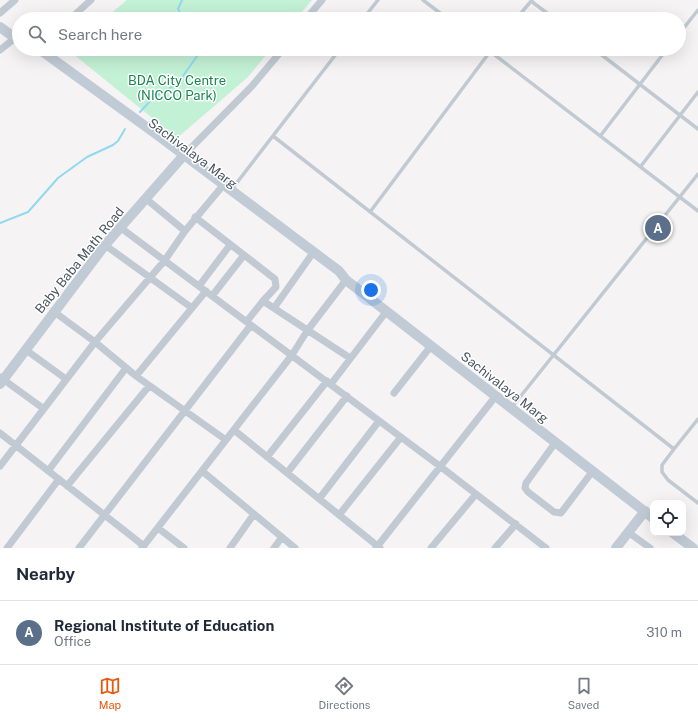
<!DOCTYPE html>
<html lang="en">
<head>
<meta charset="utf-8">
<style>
	body { margin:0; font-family:"Public Sans",sans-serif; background:#f6f6f7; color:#1f2937 }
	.controls { position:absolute; right:12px; bottom:12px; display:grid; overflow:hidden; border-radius:8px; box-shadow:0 4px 16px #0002 }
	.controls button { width:36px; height:36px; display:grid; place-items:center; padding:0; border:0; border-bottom:1px solid #e0e1e3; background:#fff; color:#1f2937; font:20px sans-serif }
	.you { position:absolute; left:371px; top:290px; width:14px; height:14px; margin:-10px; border:3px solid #fff; border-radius:50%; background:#1a73e8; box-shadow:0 0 0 6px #1a73e833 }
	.badge { display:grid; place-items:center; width:26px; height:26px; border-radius:50%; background:#ea580c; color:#fff; font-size:13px; font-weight:700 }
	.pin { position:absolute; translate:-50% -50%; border:2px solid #fff; box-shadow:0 1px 4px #0006 }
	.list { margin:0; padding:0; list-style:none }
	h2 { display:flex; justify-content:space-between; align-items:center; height:52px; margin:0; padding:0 16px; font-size:17px }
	h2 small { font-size:13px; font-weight:400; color:#747a83 }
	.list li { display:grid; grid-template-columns:26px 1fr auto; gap:12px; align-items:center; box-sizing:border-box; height:64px; padding:0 16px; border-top:1px solid #e0e1e3 }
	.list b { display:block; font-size:15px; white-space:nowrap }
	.list p { margin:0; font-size:13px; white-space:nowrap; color:#747a83 }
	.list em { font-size:13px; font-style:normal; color:#747a83 }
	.icon { flex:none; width:22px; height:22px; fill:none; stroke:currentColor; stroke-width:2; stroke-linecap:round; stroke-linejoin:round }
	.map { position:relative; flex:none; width:698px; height:548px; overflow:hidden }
	.search { position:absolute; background:#fff; box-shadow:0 4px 16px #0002; left:12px; right:12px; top:12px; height:44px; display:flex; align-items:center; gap:10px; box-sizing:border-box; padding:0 14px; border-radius:22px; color:#747a83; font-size:15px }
	.sheet { height:116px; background:#fff }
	nav { display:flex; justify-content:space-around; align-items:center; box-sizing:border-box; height:56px; border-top:1px solid #e0e1e3; background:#fff; font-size:11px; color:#747a83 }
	nav a { display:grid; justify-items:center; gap:2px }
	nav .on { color:#ea580c }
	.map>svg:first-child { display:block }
	.green { fill:#c3f1d5 }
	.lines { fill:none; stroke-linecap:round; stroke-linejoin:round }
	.stream { stroke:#90daee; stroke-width:2 }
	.lane { stroke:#c1cad2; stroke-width:3.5 }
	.street { stroke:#c1cad2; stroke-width:7 }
	.secondary { stroke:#c1cbd6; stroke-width:10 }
	.labels { text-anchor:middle; stroke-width:3; stroke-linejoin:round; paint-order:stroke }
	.park-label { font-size:13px; fill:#17864f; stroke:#fff }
	.street-label { font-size:13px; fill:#4a5661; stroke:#fff }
</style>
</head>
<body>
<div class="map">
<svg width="698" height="548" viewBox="0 0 698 548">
	<rect width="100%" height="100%" fill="#f5f3f3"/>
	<path class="green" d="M 127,0 L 312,0 L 296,19 L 104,19 Z
		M 67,49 L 271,49 L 248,77 L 177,138 Z"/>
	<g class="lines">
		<path class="stream" d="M 182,0 L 178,9 L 184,19
			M 140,112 L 153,98 L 178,83 L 202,49
			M 0,223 L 28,212 L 58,178 L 87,157 L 113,145 L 118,141 L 125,129"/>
		<path class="lane" d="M 423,0 L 448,19
			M 531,1 L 555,19
			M 363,19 L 378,0
			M 516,19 L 532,0
			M 679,34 L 698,10
			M 487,49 L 698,211
			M 594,49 L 698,129
			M 601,135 L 667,49
			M 273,136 L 674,449 L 698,419
			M 641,166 L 698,92
			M 232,189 L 340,49
			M 370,212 L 492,49
			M 512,407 L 698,174
			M 674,449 L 662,465 L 662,472 L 668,480 L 698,503"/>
		<path class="street" d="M 0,13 L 15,0
			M 70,19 L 91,0
			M 306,19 L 322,0
			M 0,50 L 15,38
			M 184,155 L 252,86 L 283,49
			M 145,198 L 185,231 L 220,189
			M 195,217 L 275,279 L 276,287 L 263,301 L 350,358
			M 121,228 L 441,467 L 546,548
			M 105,245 L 192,308
			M 199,286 L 230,245
			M 212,296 L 244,255
			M 274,308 L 310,257
			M 53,311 L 95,342 L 136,376 L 226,440
			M 247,321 L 263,301
			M 26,350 L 66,379
			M 136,376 L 206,291
			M 0,377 L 44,409
			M 331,384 L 386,312
			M 394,393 L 431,346
			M 234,430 L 380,548
			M 0,433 L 144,546
			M 555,443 L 526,483 L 525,488 L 528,492 L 554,512 L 561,513 L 592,472
			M 267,457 L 327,381
			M 0,466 L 95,342 L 165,260 L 185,231
			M 48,471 L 126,368
			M 202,471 L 295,548
			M 287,473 L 347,396
			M 67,486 L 149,386
			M 319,499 L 379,421
			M 339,515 L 401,437
			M 158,528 L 184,548
			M 628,532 L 650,548
			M 7,548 L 59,479
			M 79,548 L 251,325
			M 142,548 L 292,355 L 307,331 L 346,280
			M 230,548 L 254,514
			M 274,548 L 282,537
			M 376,548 L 495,397
			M 431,548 L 476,494
			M 495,548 L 516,524"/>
		<path class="secondary" d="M 0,27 L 19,41
			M 39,49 L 156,134 L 339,271 L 346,280 L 653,518
			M 0,384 L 105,245 L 184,155
			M 673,533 L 693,548
			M 616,548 L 645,511"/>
	</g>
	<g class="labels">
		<g class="park-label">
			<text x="177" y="85">BDA City Centre<tspan x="177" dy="15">(NICCO Park)</tspan></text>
		</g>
		<g class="street-label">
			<text transform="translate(193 153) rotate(37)" y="5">Sachivalaya Marg</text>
			<text transform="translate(79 260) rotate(-51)" y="5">Baby Baba Math Road</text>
			<text transform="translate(505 387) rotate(38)" y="5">Sachivalaya Marg</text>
		</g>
	</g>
</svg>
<div class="controls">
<button><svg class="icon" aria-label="locate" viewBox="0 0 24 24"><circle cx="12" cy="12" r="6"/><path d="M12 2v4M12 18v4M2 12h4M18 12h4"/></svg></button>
</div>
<div class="you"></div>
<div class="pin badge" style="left:658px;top:228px;background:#5c6f8a">A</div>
<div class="search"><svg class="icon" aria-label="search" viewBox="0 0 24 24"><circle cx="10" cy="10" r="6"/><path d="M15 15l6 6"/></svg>Search here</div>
</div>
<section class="sheet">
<h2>Nearby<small></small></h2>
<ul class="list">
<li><span class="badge" style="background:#5c6f8a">A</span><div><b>Regional Institute of Education</b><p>Office</p></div><em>310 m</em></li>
</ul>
</section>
<nav>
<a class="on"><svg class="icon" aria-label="map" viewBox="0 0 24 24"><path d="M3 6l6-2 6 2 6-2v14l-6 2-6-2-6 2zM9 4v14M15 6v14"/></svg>Map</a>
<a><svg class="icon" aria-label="directions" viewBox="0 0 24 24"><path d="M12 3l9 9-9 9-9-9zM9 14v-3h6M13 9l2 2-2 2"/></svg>Directions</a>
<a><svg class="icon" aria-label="saved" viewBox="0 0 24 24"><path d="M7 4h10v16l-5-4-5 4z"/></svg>Saved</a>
</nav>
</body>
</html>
